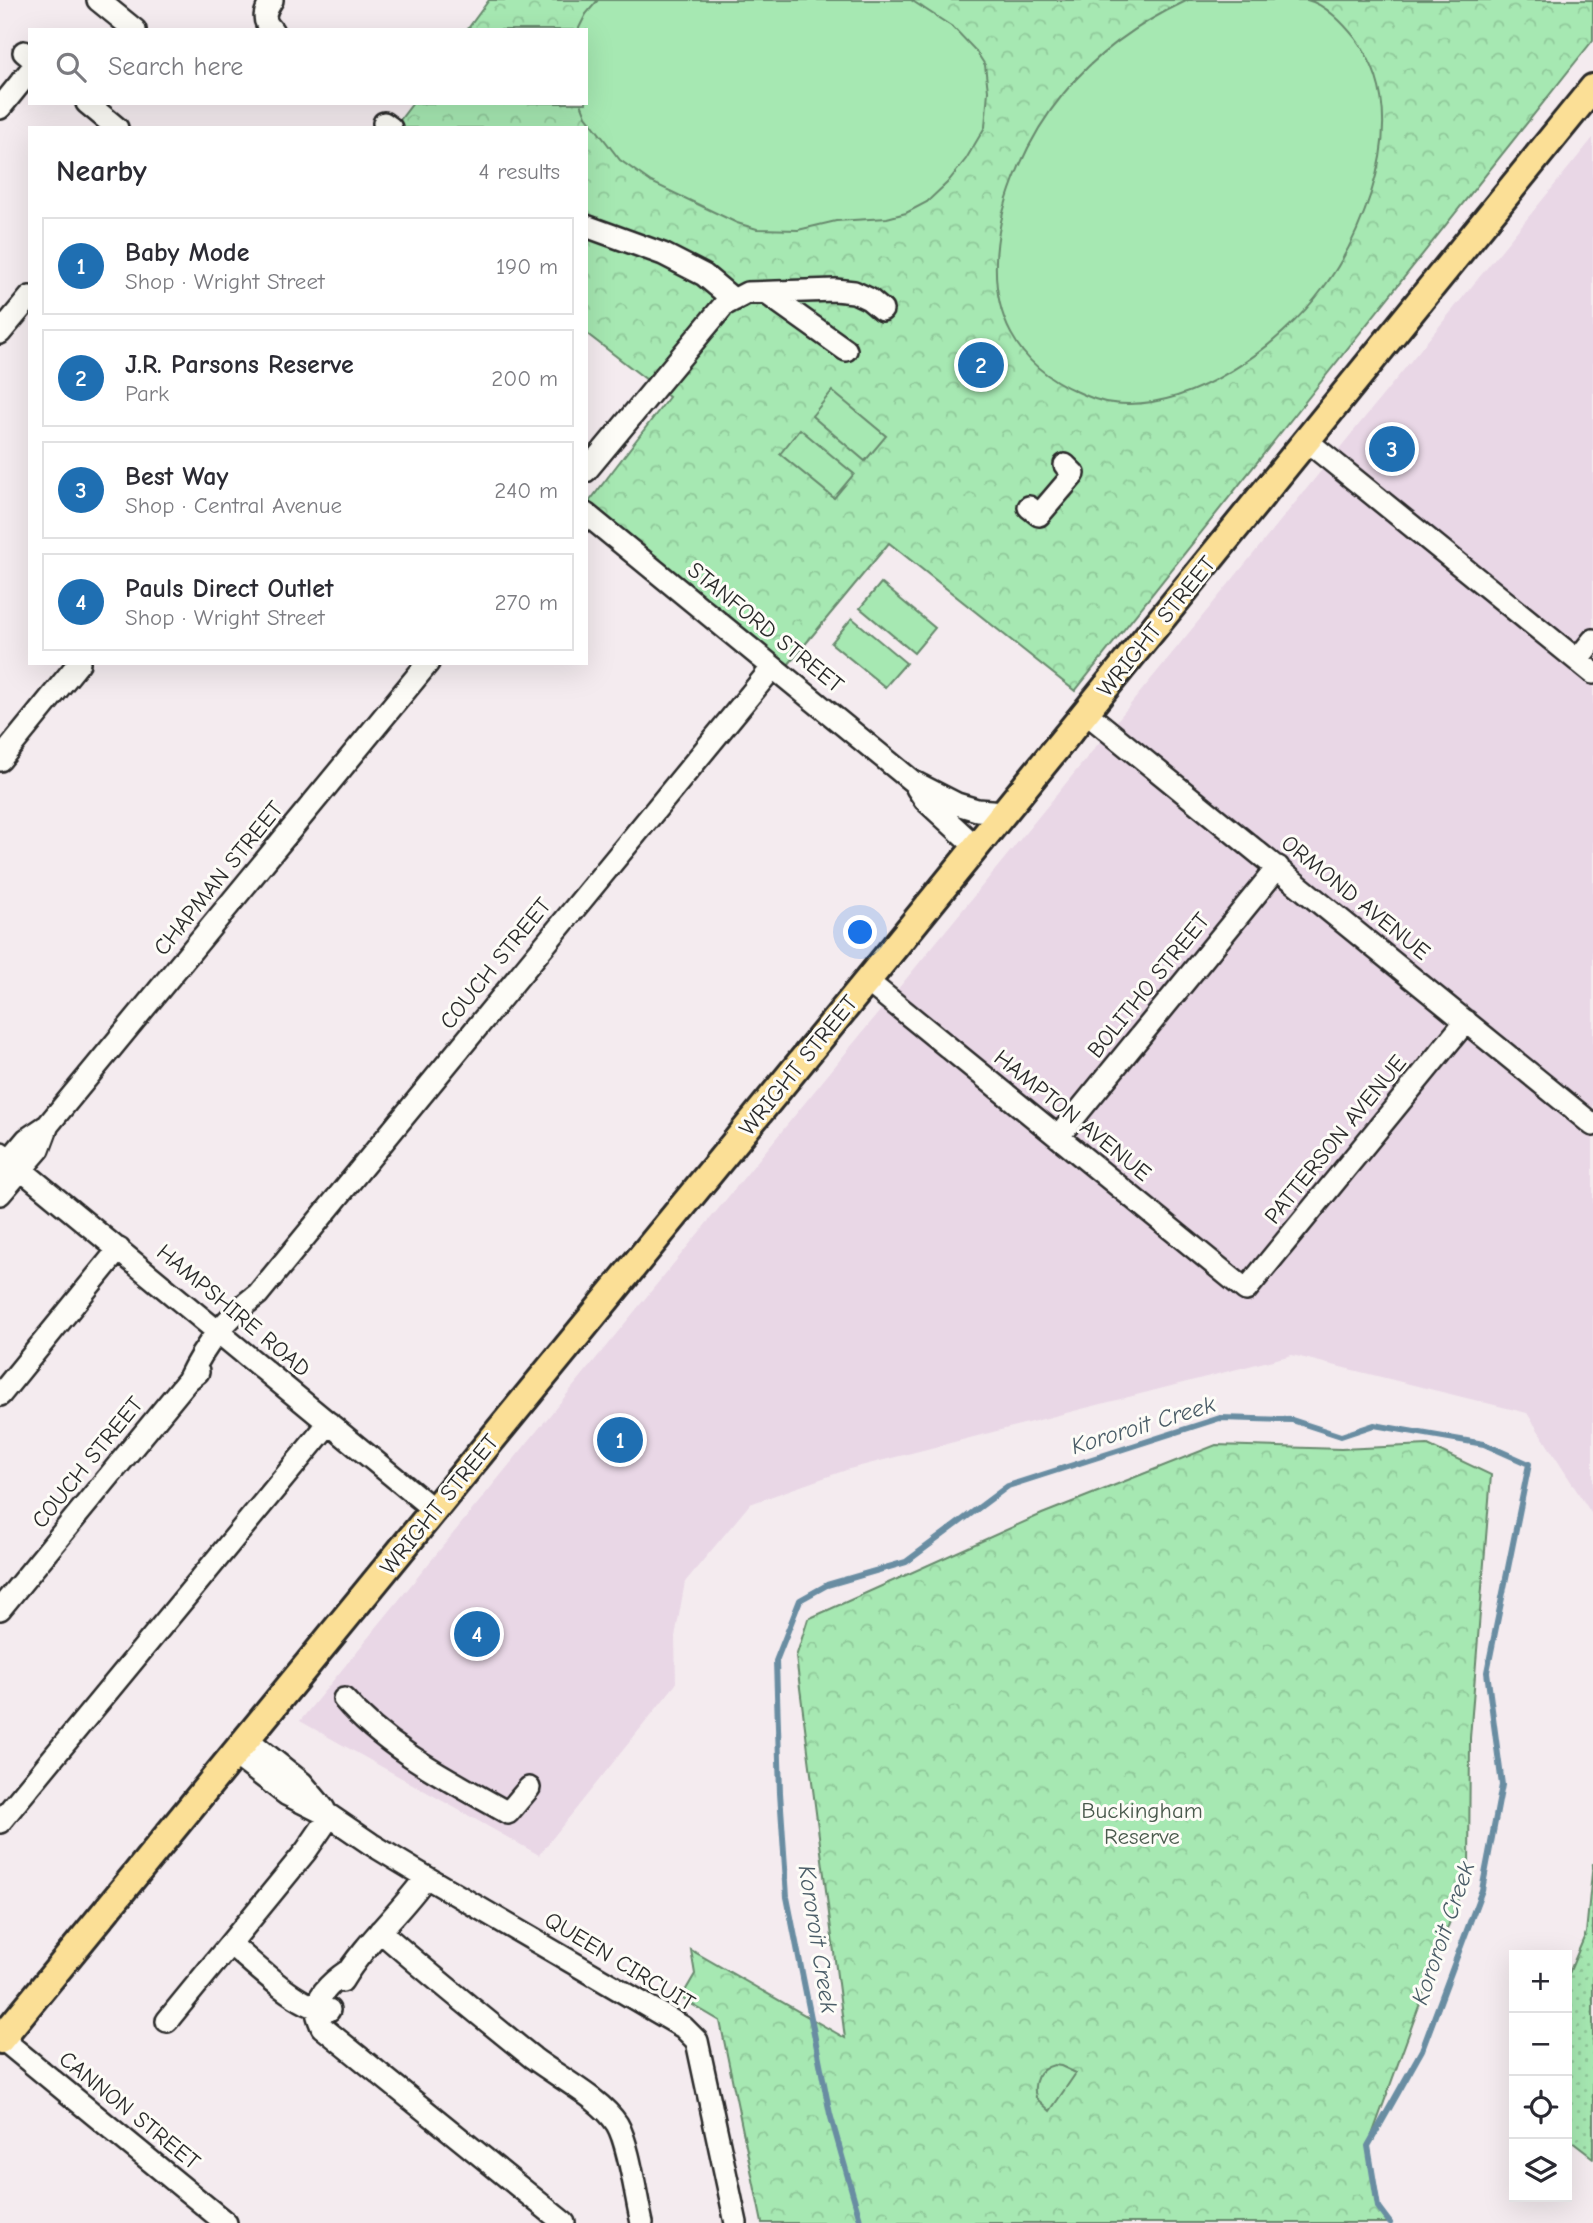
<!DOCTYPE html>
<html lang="en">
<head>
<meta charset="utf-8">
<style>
	body { margin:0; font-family:"Comic Neue",sans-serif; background:#f7f7f7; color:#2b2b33 }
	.controls { position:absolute; right:21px; bottom:21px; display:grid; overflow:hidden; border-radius:0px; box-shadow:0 7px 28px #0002 }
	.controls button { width:63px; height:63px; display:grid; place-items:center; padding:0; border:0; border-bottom:2px solid #e1e1e2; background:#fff; color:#2b2b33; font:35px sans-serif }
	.you { position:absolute; left:861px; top:933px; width:24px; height:24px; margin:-18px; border:5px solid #fff; border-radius:50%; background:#1a73e8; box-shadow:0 0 0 10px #1a73e833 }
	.badge { display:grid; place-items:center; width:46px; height:46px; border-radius:50%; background:#1f6fb2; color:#fff; font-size:23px; font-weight:700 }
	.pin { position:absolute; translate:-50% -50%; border:4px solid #fff; box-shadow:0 2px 7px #0006 }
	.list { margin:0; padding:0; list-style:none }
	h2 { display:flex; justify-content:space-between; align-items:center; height:91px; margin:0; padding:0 28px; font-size:30px }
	h2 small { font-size:23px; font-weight:400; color:#7c7c81 }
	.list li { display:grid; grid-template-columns:46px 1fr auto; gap:21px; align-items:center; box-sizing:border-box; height:98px; margin:0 14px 14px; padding:0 14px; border:2px solid #e1e1e2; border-radius:0px }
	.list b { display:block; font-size:26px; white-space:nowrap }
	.list p { margin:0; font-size:23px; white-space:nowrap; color:#7c7c81 }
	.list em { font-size:23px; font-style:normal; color:#7c7c81 }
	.icon { flex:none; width:38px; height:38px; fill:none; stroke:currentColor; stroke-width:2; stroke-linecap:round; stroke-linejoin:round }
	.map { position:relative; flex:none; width:1593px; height:2223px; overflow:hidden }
	.search { position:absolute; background:#fff; box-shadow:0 7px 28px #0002; left:28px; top:28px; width:560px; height:77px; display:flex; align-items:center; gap:18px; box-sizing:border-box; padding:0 24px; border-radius:0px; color:#7c7c81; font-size:26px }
	.panel { position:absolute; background:#fff; box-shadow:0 7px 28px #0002; left:28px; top:126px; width:560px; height:539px; border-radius:0px }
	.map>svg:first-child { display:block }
	.built { fill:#e9d7e6 }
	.grass { fill:url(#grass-dots); stroke:#688a6e; stroke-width:2 }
	.park { fill:url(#park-crowns); stroke:#688a6e; stroke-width:2 }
	.pitch { fill:#a6e8b2; stroke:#688a6e; stroke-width:2 }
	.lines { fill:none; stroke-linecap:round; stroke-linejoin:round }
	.stream { stroke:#698da2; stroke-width:6 }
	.minor-casing { stroke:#2b2b2b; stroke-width:26 }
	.major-casing { stroke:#2b2b2b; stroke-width:32 }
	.minor { stroke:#fdfcf7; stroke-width:21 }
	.major { stroke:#fbdf96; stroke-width:26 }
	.labels { text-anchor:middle; stroke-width:6; stroke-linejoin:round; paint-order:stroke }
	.street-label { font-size:23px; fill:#2b2b2b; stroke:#fdfcf7 }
	.park-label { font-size:23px; fill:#4a5a4d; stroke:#fdfcf7 }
	.water-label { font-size:24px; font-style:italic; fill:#4a5c67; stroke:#fdfcf7 }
</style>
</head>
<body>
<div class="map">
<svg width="1593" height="2223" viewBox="0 0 1593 2223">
	<defs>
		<pattern id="grass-dots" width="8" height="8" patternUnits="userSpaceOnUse" patternTransform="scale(1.75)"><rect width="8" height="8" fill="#a6e8b2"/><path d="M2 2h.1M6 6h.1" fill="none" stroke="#8fc799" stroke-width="1.8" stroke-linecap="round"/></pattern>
		<pattern id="park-crowns" width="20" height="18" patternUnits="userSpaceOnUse" patternTransform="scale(1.75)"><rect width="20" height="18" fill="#a6e8b2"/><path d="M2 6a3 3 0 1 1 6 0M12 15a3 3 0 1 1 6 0" fill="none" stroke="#8fc799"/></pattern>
	</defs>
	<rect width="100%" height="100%" fill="#f4ebef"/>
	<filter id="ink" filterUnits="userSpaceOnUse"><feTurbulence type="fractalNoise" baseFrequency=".0143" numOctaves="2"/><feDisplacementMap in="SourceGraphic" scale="14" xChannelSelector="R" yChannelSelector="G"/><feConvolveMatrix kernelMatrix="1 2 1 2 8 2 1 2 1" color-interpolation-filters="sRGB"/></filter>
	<g filter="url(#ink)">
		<path class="built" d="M 1593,138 L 1593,1516 L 1527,1413 L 1292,1355 L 849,1469 L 750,1504 L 685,1582 L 675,1637 L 676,1684 L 539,1855 L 300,1721 Z"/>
		<path class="grass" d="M 1593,1863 L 1593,2158 L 1567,2138 L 1567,1978 L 1586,1933 Z"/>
		<path class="park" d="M 489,0 L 1593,0 L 1593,40 L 1075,691 L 889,543 L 788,665 L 589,502 L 669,397 L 586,333 L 586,128 L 394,128 L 413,103 L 586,103 L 586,30 L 467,30 Z
			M 1216,1445 L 1341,1449 L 1428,1445 L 1491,1475 L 1470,1738 L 1469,1869 L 1368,2146 L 1378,2207 L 1390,2223 L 762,2223 L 720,2021 L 681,1998 L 695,1974 L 691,1950 L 845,2038 L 796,1657 L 808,1619 L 1042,1514 Z"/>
		<path class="pitch" d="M 598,0 L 911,0 L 954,28 L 976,51 L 985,65 L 988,91 L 985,127 L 966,159 L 947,183 L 927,202 L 906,213 L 887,218 L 836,221 L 798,230 L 757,229 L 737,223 L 651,182 L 620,160 L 586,116 L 581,103 L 586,103 L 586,30 L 578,30 L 586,14 Z
			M 1188,0 C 1215,0 1242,0 1269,0 C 1281,0 1295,0 1307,0 C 1325,4 1344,24 1355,38 C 1391,84 1388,140 1371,193 C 1360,227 1345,259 1324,287 C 1280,347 1191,412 1113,403 C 1100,402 1089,397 1078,392 C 948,337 995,177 1064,93 C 1097,52 1141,22 1188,0 Z
			M 832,391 L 886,436 L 865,461 L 812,416 Z
			M 800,429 L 854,474 L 834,498 L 780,454 Z
			M 881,583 L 935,628 L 914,653 L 860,608 Z
			M 852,618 L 906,663 L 885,687 L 831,643 Z
			M 1054,2065 L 1061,2066 L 1076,2073 L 1050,2111 L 1036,2098 C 1032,2082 1038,2069 1054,2065 Z"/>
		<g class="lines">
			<path class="stream" d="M 861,2223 L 830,2114 L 787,1897 L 780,1793 L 776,1661 L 800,1600 L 827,1585 L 906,1562 L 1008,1486 L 1220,1418 L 1292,1420 L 1341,1436 L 1374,1425 L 1484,1444 L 1529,1464 L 1487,1672 L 1502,1785 L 1482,1890 L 1422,2050 L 1368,2146 L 1378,2207 L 1390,2223"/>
			<defs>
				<path id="minor" d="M 98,0 L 135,30
					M 272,30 C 261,20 265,11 272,0
					M 24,52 L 30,57
					M 87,103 L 117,128
					M 0,108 L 30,71
					M 384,123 L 391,128
					M 586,226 L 663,254 L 704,275 L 734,300
					M 766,293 L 846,350
					M 0,333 L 30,297
					M 1307,441 L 1593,673
					M 586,471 L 724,305 L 747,293 L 835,290 L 854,292 L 869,299 L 882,310
					M 1029,507 L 1039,515 L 1074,474 L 1065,465
					M 586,514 L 912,781 L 957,804 L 977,810 L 1005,812
					M 1577,660 L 1593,640
					M 1085,712 L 1593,1125
					M 0,760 L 79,663
					M 917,788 L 925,800 L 976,847
					M 867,981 L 1246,1290 L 1466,1021
					M 1058,1137 L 1278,867
					M 1,1153 L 434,1510
					M 0,1171 L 27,1139 L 48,1125 L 428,663
					M 0,1194 L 39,1149 L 48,1125
					M 188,1380 C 205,1344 226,1318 258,1294 L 773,667
					M 0,1395 L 119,1249
					M 0,1609 L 188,1380 L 198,1372
					M 344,1699 C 388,1750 450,1780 508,1813 L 529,1788
					M 247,1739 L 302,1783 L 324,1809
					M 234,1754 L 286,1794 L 330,1816 L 371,1844 L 414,1870 L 683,2027 L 697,2041 L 736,2223
					M 0,1822 L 329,1423
					M 380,1931 C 430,1975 482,2017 533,2058 C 558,2077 601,2099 617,2124 C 629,2144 636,2198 642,2223
					M 230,1944 C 255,1964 298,2009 329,2010
					M 349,1970 C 337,1978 316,1994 317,2010 C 317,2016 320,2022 322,2027 L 564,2223
					M 342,1981 C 365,1943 400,1913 426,1877
					M 167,2021 L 306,1851 L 330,1816
					M 1,2038 L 226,2223"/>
				<path id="major" d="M 0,2040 L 867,981 L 1593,88"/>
			</defs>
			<use href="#minor" class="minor-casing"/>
			<use href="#major" class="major-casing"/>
			<use href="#minor" class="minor"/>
			<use href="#major" class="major"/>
		</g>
	</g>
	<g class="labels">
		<g class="street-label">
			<text transform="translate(1156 626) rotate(-51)" y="8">WRIGHT STREET</text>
			<text transform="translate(766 627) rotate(39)" y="8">STANFORD STREET</text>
			<text transform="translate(218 878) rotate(-51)" y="8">CHAPMAN STREET</text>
			<text transform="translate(1356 897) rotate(39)" y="8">ORMOND AVENUE</text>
			<text transform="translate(495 963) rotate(-51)" y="8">COUCH STREET</text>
			<text transform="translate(1148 985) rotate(-51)" y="8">BOLITHO STREET</text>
			<text transform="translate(798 1065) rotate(-51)" y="8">WRIGHT STREET</text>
			<text transform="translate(1073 1115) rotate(39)" y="8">HAMPTON AVENUE</text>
			<text transform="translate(1335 1139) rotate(-51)" y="8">PATTERSON AVENUE</text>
			<text transform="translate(234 1310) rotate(40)" y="8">HAMPSHIRE ROAD</text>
			<text transform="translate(87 1462) rotate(-51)" y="8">COUCH STREET</text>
			<text transform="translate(439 1504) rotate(-51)" y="8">WRIGHT STREET</text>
			<text transform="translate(620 1961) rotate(31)" y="8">QUEEN CIRCUIT</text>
			<text transform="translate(130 2110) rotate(39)" y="8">CANNON STREET</text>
		</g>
		<g class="park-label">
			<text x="1142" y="1818">Buckingham<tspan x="1142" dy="26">Reserve</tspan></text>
		</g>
		<g class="water-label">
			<text transform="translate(1143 1425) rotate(-17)" y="8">Kororoit Creek</text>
			<text transform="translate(1443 1933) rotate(-71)" y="8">Kororoit Creek</text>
			<text transform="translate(818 1939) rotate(81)" y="8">Kororoit Creek</text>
		</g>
	</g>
</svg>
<div class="controls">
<button>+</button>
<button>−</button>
<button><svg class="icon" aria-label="locate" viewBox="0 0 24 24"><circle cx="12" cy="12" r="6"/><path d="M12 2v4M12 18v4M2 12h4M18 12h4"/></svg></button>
<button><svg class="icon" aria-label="layers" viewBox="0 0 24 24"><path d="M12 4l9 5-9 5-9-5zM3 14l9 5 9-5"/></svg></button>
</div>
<div class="you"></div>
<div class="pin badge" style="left:620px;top:1440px">1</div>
<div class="pin badge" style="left:981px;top:365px">2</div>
<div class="pin badge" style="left:1392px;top:449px">3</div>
<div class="pin badge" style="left:477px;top:1634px">4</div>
<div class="search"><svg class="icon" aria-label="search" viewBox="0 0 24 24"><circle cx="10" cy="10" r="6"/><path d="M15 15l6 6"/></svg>Search here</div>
<section class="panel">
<h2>Nearby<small>4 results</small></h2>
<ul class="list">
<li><span class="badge">1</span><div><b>Baby Mode</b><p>Shop · Wright Street</p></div><em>190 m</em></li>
<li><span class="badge">2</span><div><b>J.R. Parsons Reserve</b><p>Park</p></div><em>200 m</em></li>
<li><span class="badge">3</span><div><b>Best Way</b><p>Shop · Central Avenue</p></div><em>240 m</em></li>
<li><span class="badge">4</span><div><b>Pauls Direct Outlet</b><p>Shop · Wright Street</p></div><em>270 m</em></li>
</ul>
</section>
</div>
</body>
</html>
